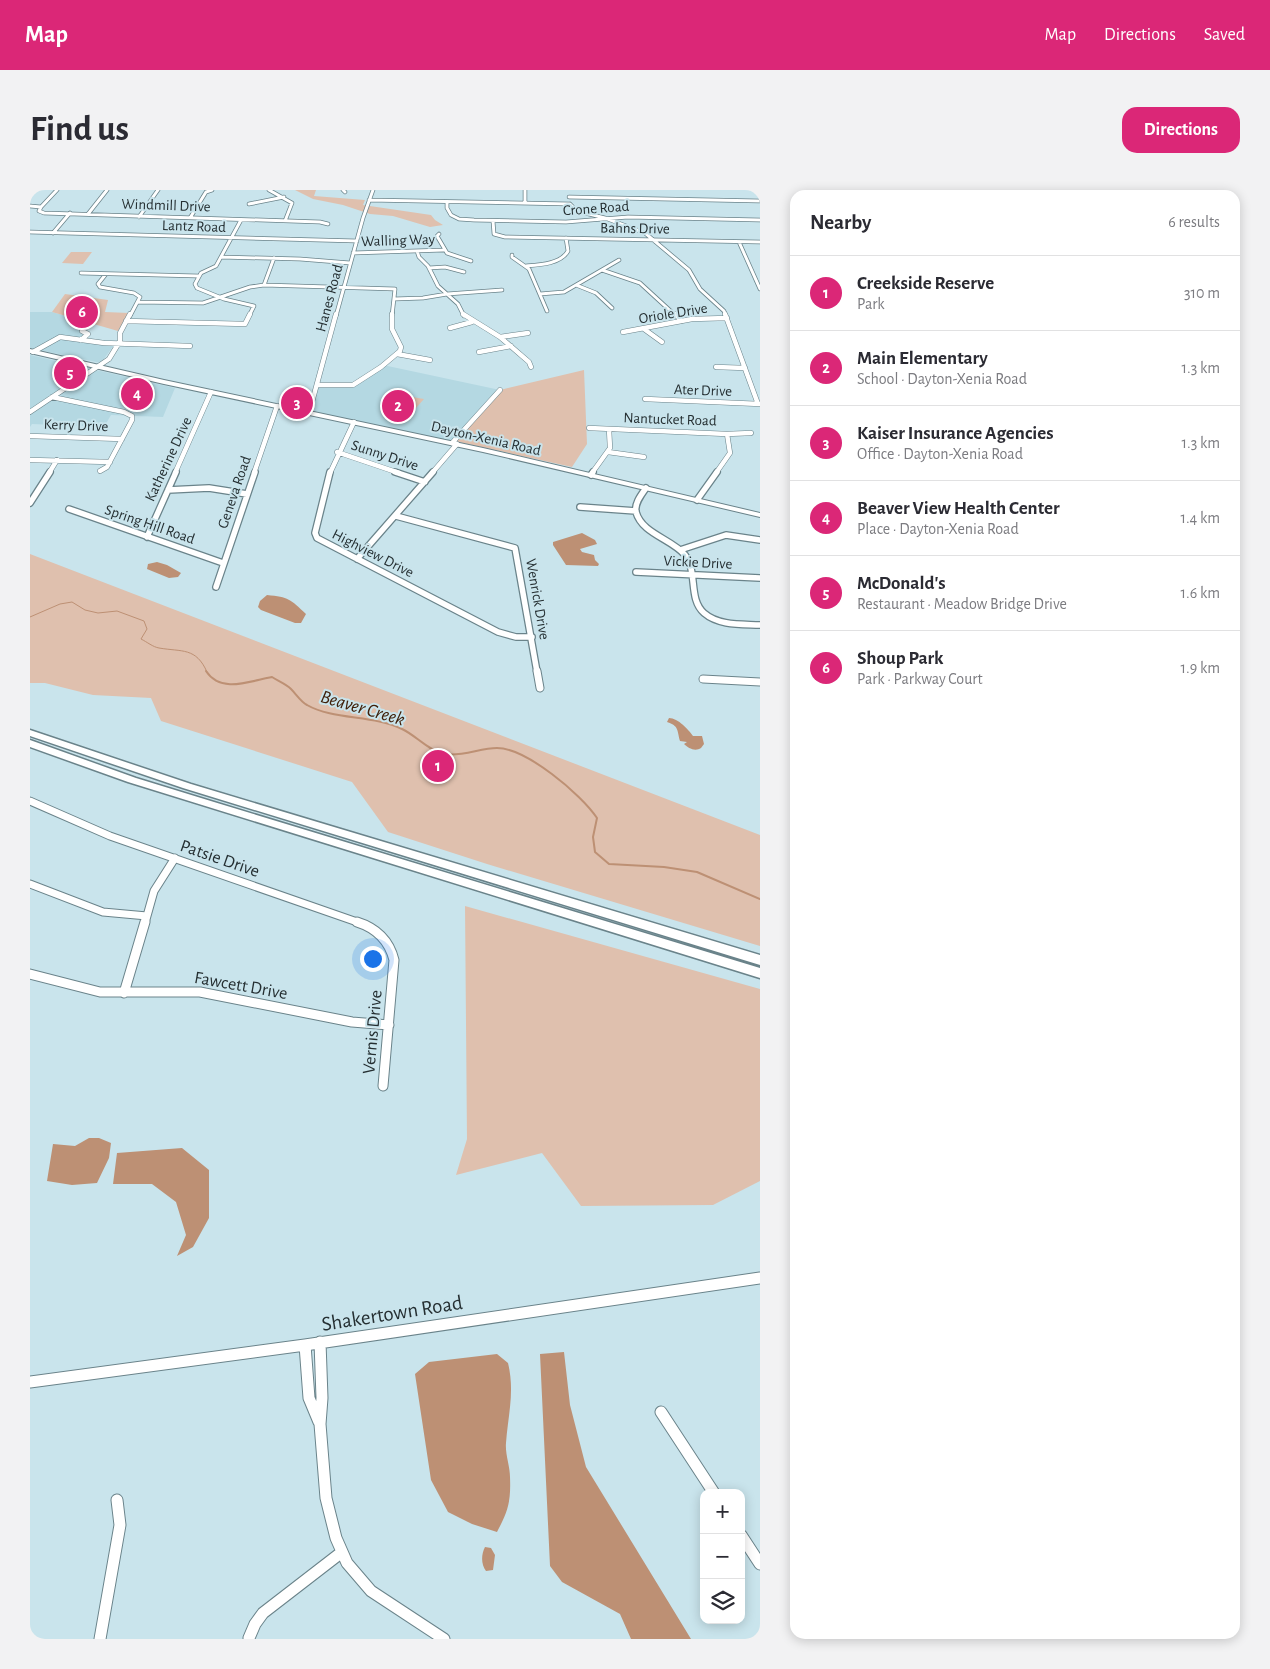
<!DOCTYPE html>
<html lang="en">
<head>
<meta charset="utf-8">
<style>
	body { margin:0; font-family:"Alegreya Sans",sans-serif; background:#f2f2f3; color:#2b2b33 }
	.controls { position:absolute; right:15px; bottom:15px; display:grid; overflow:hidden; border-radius:10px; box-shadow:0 2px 12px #0003 }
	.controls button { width:45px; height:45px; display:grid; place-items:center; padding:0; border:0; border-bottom:1px solid #e1e1e2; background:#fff; color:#2b2b33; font:25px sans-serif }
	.you { position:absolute; left:342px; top:768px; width:18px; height:18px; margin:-12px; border:4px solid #fff; border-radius:50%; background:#1a73e8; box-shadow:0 0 0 8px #1a73e833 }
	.badge { display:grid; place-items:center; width:32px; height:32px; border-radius:50%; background:#db2777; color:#fff; font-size:16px; font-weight:700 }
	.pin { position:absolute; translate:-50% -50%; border:2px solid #fff; box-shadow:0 1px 5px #0006 }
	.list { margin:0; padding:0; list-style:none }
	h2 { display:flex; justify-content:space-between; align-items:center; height:65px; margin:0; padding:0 20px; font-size:21px }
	h2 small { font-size:16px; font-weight:400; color:#7c7c81 }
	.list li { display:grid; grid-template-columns:32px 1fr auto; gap:15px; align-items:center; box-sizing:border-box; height:75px; padding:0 20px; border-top:1px solid #e1e1e2 }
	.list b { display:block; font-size:19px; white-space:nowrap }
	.list p { margin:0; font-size:16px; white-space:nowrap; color:#7c7c81 }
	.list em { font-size:16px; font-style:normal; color:#7c7c81 }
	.icon { flex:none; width:28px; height:28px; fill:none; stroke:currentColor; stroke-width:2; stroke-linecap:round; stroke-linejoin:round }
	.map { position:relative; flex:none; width:730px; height:1449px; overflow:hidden; border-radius:15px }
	header { display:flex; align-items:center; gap:30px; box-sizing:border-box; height:70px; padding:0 25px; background:#db2777; color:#fff }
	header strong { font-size:24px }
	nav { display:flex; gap:28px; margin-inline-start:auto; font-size:18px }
	.intro { display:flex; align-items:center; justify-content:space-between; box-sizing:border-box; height:120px; padding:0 30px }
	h1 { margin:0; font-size:35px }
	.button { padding:12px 22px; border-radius:15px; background:#db2777; color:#fff; font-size:18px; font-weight:700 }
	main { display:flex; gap:30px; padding:0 30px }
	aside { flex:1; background:#fff; border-radius:15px; box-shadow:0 2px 12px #0003 }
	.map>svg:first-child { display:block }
	.built { fill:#b4d8e2 }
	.green { fill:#dfc0ae }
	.water { fill:#bd9074 }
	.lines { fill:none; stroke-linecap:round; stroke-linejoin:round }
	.stream-far1 { stroke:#bd9074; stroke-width:1 }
	.stream { stroke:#bd9074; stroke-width:2 }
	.minor-far5-casing { stroke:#6a838a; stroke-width:4.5 }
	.minor-far4-casing { stroke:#6a838a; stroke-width:5.5 }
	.minor-far3-casing { stroke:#6a838a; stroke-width:8 }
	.minor-far2-casing { stroke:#6a838a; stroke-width:9 }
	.minor-far1-casing { stroke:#6a838a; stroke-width:11 }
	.minor-casing { stroke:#6a838a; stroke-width:13 }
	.major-casing { stroke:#6a838a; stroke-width:2 }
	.highway-casing { stroke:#6a838a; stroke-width:3 }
	.minor-far5 { stroke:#fff; stroke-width:3 }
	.minor-far4 { stroke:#fff; stroke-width:4.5 }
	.minor-far3 { stroke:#fff; stroke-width:5.5 }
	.minor-far2 { stroke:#fff; stroke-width:7 }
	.minor-far1 { stroke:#fff; stroke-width:9 }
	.minor { stroke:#fff; stroke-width:11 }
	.major { fill:#fff; fill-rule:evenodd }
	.highway { fill:#fff; fill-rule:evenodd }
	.labels { text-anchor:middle; stroke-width:4; stroke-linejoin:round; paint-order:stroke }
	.far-street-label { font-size:15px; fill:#252f32; stroke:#c9e4ec }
	.street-label { font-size:18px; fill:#252f32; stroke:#c9e4ec }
	.water-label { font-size:19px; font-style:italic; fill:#40200a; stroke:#c9e4ec }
	.near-street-label { font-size:21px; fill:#252f32; stroke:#c9e4ec }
</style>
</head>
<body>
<header>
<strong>Map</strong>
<nav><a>Map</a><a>Directions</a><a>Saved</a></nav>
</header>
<div class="intro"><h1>Find us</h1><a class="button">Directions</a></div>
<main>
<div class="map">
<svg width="730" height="1449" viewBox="0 0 730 1449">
	<rect width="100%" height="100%" fill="#c9e4ec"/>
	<path class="built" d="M 0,122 L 22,122 L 60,133 L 50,140 L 61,143 L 51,150 L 84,155 L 71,173 L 0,158 Z
		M 0,165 L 145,198 L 133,227 L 81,225 L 74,237 L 2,234 L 0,237 Z
		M 353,175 L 470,200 L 422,253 L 279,223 L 287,195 L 321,196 Z"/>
	<path class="green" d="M 265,0 L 286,0 L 284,6 L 335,10 L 333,15 L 401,25 L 405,30 L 413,35 L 400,37 L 363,26 L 340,24 L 313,15 L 283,9 Z
		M 41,62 L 62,62 L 53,74 L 32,73 Z
		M 35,104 L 78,110 L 75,122 L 99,123 L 88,141 L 22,122 Z
		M 554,180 L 557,254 L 542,277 L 424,251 L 470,200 Z
		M 365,204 L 394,209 L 386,218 L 364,210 L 363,206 Z
		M 0,364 L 730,645 L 730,756 L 457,674 L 358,642 L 322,592 L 131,531 L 121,508 L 63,505 L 15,493 L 0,493 Z
		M 435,716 L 730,799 L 730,991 L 683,1015 L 551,1016 L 512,963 L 426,985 L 437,949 Z"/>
	<path class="water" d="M 552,343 L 565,350 L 567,354 L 550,359 L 552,362 L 564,365 L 565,370 L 569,374 L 568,376 L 536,375 L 523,355 L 523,352 Z
		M 127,372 L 137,375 L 151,383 L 148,387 L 139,388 L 117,379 L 118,374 Z
		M 237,405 C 259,407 260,409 276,424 L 271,433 L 265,433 L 231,420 L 228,417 L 230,411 Z
		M 639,528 C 648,528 659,540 663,546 L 672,546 L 674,554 L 671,558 C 665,562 658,558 654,554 L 657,552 L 650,551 C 647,540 649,536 637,532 Z
		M 59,948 L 69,948 L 81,953 L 79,968 L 67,993 L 42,995 L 17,991 L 23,954 L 45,956 Z
		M 152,958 L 179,980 L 179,1028 L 163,1057 L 147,1066 L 156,1045 L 146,1012 L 122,994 L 83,994 L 87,963 Z
		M 534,1162 L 540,1215 L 556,1277 L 661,1449 L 601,1449 L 590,1424 L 532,1392 L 520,1376 L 510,1164 Z
		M 467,1164 L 478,1173 C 485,1202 478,1225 476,1253 C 475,1264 480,1276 480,1287 C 481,1312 478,1321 467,1342 L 442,1334 L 418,1322 L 401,1290 L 385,1184 L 399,1172 Z
		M 455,1357 L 461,1358 L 465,1365 L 463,1380 L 456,1381 C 451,1374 451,1365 455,1357 Z"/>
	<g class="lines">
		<path class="stream-far1" d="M 0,427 L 30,414 L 42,412 L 55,420 L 68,423 L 87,421 L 114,431 L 117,439 L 111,449 C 117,452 123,457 129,458 C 152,462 166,457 177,482"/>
		<path class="stream" d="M 176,481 C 191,504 220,491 242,487 C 248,491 256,494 261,499 C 266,504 271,512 277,515 C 303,530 343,525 372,539 C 387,546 397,560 414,564 C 432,567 450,558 467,558 C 496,558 551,604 567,628 L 563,647 L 565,662 L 579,674 L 634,677 L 667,682 L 730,709"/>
		<defs>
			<path id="minor-far5" d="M 239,0 L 262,13 L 255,31
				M 313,0 L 315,2
				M 495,0 L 495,13
				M 539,7 L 730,11
				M 339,10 L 540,14
				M 417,12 L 417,18 L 421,25 L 429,29 L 444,30 L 536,32 L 598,27 L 730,30
				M 219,14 L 254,7
				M 540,14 L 547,21 L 575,28 L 615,43 L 659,80 L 670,99 L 694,121 L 696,126
				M 0,16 L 11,17
				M 11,17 L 9,21 L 14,23 L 290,32 L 298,34
				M 11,17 L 27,0
				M 58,24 L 77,0
				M 109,27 L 128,0
				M 160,28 L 176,2 L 182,0
				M 211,30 L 186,76 L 171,83 L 165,94 L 167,98 L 194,109 L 224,116 L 219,126
				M 463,31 L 464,44 L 475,47 L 730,52
				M 0,42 L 327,51
				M 23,43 L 40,23
				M 409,44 L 407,46 L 417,63 L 441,71
				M 709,52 L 730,99
				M 387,61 L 389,67 L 398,76 L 408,96 L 428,114 L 434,126
				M 323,63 L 414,60
				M 482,65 L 482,67 L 499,79 L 517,121
				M 191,67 L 270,69 L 320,73
				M 496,76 C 509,75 531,74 538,61 L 536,48
				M 399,78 L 415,77 L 434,82
				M 572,80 L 610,93 L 646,126
				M 51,83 L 168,86
				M 76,84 L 68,94 L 70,97 L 104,103 L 110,107 L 100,126
				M 234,95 L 244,68
				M 546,95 L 566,103 L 582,118
				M 417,104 L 472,100
				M 510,104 L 534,102 L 589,70
				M 364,109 L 393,108 L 417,104
				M 108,112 L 173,113 L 220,97 L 234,95 L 365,99 L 362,126
				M 306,126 L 333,28 L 343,0"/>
			<path id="minor-far4" d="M 433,124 L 470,147 L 499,172 L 501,177
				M 645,124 L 652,131
				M 695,124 L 728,214
				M 96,131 L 215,134 L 220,124
				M 420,138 L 442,132
				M 614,139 L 632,152
				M 593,142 L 662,129 L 697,128
				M 470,147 L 498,143
				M 51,150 L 58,144 L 52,141
				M 3,162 L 30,147 L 74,153 L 160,156
				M 449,162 L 481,156
				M 367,164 L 400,170
				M 686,177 L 715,178
				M 287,195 L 323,195 L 351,177 L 370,161 L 371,157 L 362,139 L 362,124
				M 22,207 L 94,222 L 102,226 L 102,230 L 77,277 L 70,281
				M 615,209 L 730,214
				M 0,222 L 79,169 L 90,151 L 90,143 L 100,124
				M 279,223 L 306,124
				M 559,238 L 697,244 L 721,243
				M 0,246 L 92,249
				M 422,253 L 470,200
				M 307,262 L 369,283
				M 578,262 L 614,267
				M 0,270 L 80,272
				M 19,283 L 27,270
				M 145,283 L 181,202
				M 224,283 L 247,216
				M 300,283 L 324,232
				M 402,283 L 427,254
				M 562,283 L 580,258 L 579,239
				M 686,283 L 700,263 L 697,244"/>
			<path id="minor-far3" d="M 300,282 L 285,343 L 287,348 L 468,442 L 486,447 L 502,447
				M 365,282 L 395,292
				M 561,285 L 563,282
				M 616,298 C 611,305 604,314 606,322 C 612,344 642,349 655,365 C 668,382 658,409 674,423 C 689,436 712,434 730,435
				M 138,300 L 179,298 L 217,304
				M 667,310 L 687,282
				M 0,313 L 20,282
				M 550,317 L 606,321
				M 39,319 L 193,373
				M 366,326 L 485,358 L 507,482
				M 117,347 L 146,282
				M 650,360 L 696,345 L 730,350
				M 327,369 L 403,282
				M 606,382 L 730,388
				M 186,397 L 225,282"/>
			<path id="minor-far2" d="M 507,481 L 510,498
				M 673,489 L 730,492
				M 0,611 L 80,646 L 330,733
				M 0,694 L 73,722 L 117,726
				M 115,733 L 124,701 L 145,668"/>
			<path id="minor-far1" d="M 327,732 C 346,738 359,750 364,770 L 353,896
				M 0,784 L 70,802 L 170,802 L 322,832 L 359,835
				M 94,803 L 115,732"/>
			<path id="minor" d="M 290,1152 L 292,1208 L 290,1234 L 296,1308 L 306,1348 L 317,1373 L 341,1401 L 414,1449
				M 275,1155 L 279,1208 L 289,1232
				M 0,1192 L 275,1155 L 730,1088
				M 631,1222 L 684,1303
				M 711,1345 L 730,1374
				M 219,1448 L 225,1434 L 233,1423 L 312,1362
				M 70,1449 L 90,1335 L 87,1310"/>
			<path id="major" d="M 0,159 L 134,190 L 453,258 L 730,323 L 730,327 L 453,262 L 134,194 L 0,163 Z"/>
			<path id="highway" d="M 0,540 L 161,594 L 730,765 L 730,775 L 153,598 L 0,546 Z
				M 0,550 L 106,588 L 184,612 L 730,778 L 730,788 L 98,592 L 0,557 Z"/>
		</defs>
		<use href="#minor-far5" class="minor-far5-casing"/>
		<use href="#minor-far4" class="minor-far4-casing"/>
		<use href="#minor-far3" class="minor-far3-casing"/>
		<use href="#minor-far2" class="minor-far2-casing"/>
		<use href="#minor-far1" class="minor-far1-casing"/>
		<use href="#minor" class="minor-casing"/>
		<use href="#major" class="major-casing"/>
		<use href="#highway" class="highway-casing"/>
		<use href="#minor-far5" class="minor-far5"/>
		<use href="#minor-far4" class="minor-far4"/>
		<use href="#minor-far3" class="minor-far3"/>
		<use href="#minor-far2" class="minor-far2"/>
		<use href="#minor-far1" class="minor-far1"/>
		<use href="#minor" class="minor"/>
		<use href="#major" class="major"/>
		<use href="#highway" class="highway"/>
	</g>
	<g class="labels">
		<g class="far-street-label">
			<text transform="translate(136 15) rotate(2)" y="5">Windmill Drive</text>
			<text transform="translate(566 18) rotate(-4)" y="5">Crone Road</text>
			<text transform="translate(164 36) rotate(2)" y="5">Lantz Road</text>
			<text transform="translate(605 38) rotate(1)" y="5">Bahns Drive</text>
			<text transform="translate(368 50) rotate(-2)" y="5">Walling Way</text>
			<text transform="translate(299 108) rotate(-75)" y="5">Hanes Road</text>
			<text transform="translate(643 123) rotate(-9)" y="5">Oriole Drive</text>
			<text transform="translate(673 200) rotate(2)" y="5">Ater Drive</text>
			<text transform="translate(640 229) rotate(2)" y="5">Nantucket Road</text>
			<text transform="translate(46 235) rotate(2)" y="5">Kerry Drive</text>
			<text transform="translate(456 248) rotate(13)" y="5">Dayton-Xenia Road</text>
			<text transform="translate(355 265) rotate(18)" y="5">Sunny Drive</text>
			<text transform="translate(138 269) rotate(-65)" y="5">Katherine Drive</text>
			<text transform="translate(204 302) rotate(-71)" y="5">Geneva Road</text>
			<text transform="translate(120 334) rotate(19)" y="5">Spring Hill Road</text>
			<text transform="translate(343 363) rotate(27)" y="5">Highview Drive</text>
			<text transform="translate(668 372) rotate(3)" y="5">Vickie Drive</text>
			<text transform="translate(508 409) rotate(80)" y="5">Wenrick Drive</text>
		</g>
		<g class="street-label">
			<text transform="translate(190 668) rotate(19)" y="6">Patsie Drive</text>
			<text transform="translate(211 795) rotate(10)" y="6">Fawcett Drive</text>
			<text transform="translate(342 842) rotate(-85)" y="6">Vernis Drive</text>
		</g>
		<g class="water-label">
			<text transform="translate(333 517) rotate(16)" y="7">Beaver Creek</text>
		</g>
		<g class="near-street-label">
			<text transform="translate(362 1123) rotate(-9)" y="7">Shakertown Road</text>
		</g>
	</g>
</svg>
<div class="controls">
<button>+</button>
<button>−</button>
<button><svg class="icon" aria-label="layers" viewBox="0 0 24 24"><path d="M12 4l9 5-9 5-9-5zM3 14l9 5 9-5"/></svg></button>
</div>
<div class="you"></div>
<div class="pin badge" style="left:408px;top:576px">1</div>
<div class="pin badge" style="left:368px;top:216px">2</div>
<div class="pin badge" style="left:267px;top:213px">3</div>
<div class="pin badge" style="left:107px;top:204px">4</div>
<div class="pin badge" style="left:40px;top:183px">5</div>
<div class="pin badge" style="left:52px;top:122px">6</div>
</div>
<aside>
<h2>Nearby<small>6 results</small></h2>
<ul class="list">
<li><span class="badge">1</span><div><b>Creekside Reserve</b><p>Park</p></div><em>310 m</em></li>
<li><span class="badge">2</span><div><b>Main Elementary</b><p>School · Dayton-Xenia Road</p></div><em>1.3 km</em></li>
<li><span class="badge">3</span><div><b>Kaiser Insurance Agencies</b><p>Office · Dayton-Xenia Road</p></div><em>1.3 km</em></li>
<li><span class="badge">4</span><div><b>Beaver View Health Center</b><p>Place · Dayton-Xenia Road</p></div><em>1.4 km</em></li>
<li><span class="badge">5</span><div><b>McDonald's</b><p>Restaurant · Meadow Bridge Drive</p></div><em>1.6 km</em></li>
<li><span class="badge">6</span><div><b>Shoup Park</b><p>Park · Parkway Court</p></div><em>1.9 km</em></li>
</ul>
</aside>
</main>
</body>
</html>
